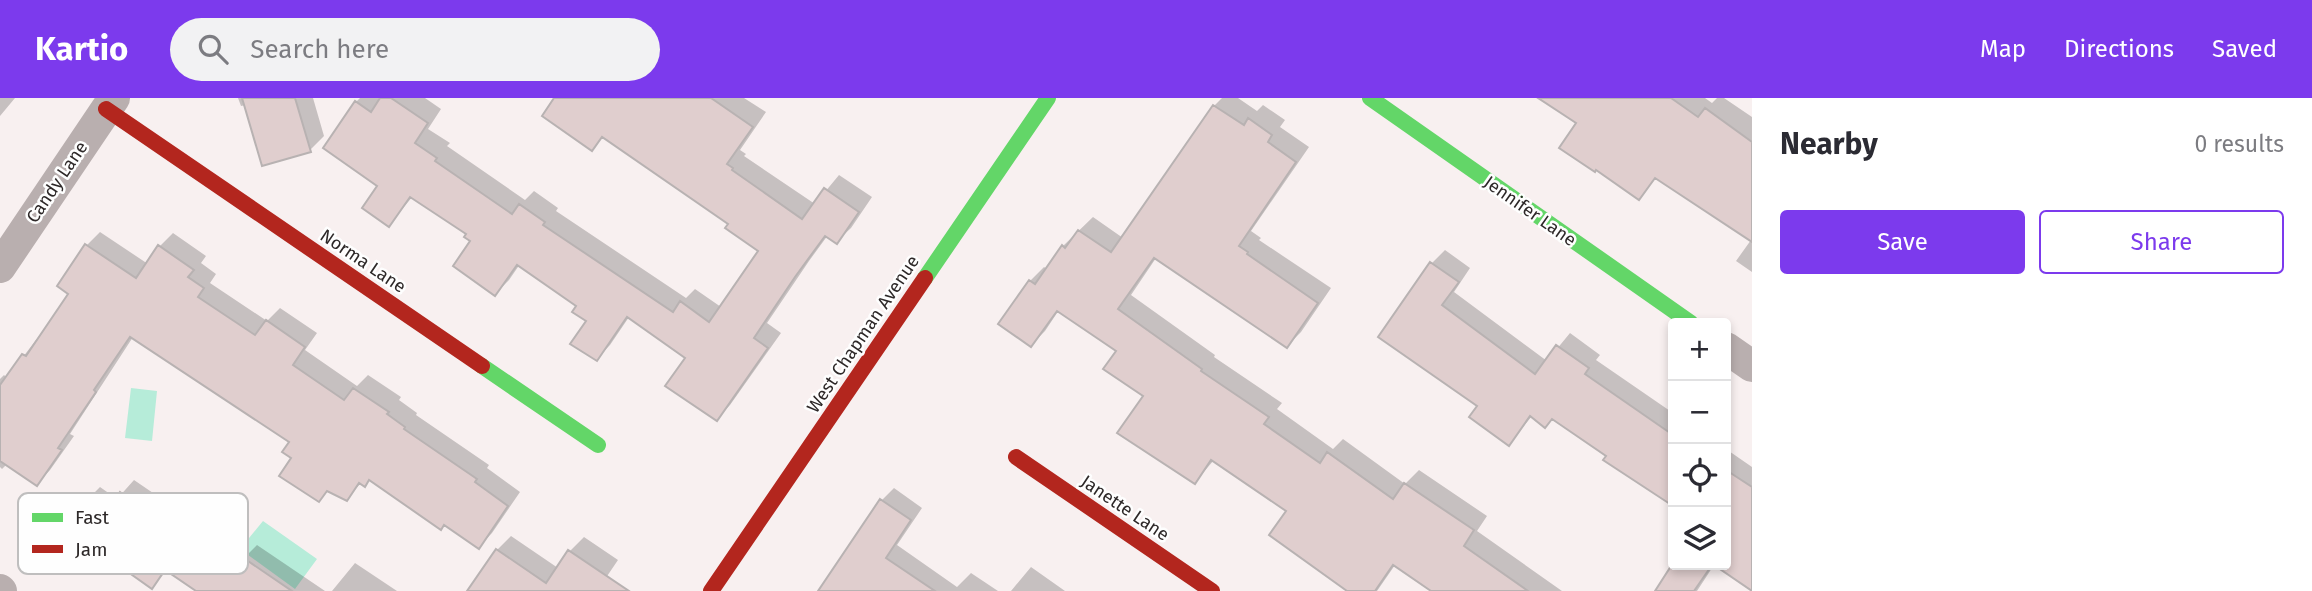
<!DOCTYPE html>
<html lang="en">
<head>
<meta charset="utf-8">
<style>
	body { margin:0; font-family:"Fira Sans",sans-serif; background:#f2f2f3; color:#2b2b33 }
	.controls { position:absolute; right:21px; bottom:21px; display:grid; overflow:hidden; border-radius:7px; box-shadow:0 4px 10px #0003 }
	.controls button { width:63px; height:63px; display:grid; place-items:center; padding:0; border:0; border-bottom:2px solid #e1e1e2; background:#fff; color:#2b2b33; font:35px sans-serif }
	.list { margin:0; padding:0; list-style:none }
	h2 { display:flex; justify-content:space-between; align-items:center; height:91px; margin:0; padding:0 28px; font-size:30px }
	h2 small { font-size:23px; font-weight:400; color:#7c7c81 }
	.actions { display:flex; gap:14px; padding:21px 28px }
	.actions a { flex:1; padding:16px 0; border:2px solid #7c3aed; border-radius:7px; text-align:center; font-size:24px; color:#7c3aed }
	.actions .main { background:#7c3aed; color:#fff }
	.icon { flex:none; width:38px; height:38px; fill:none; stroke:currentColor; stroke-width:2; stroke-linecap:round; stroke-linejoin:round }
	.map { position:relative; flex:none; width:1752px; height:493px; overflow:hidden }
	header { display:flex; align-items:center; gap:42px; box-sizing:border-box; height:98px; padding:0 35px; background:#7c3aed; color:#fff }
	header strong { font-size:33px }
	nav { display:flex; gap:38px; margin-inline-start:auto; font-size:24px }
	.search { width:490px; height:63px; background:#f2f2f3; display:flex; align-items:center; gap:18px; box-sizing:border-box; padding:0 24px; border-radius:38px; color:#7c7c81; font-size:26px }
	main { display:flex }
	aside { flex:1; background:#fff }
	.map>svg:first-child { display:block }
	.water { fill:#b6ecd9 }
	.shadow { fill:#0003 }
	.building { fill:#e0cece; stroke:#b8b2b2; stroke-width:2 }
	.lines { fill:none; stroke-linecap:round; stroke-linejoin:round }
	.street { stroke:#b9afaf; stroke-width:32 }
	.fast { stroke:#63d668; stroke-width:16 }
	.jam { stroke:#b3261e; stroke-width:16 }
	.labels { text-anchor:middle; stroke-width:5; stroke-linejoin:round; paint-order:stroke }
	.street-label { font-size:18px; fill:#2d2828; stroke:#fefefe }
	.key { fill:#fefefe; stroke:#bfbebe; stroke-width:2 }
	.key-label { font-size:19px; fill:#2d2828 }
</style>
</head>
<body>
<header>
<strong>Kartio</strong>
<div class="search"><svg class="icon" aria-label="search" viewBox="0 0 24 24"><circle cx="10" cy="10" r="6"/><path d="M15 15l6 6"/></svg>Search here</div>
<nav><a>Map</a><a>Directions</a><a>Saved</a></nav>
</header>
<main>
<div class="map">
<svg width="1752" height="493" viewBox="0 0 1752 493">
	<rect width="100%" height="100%" fill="#f8f0f0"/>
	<path class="water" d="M 131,290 L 157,293 L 152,343 L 125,340 Z
		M 263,423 L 317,461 L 295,491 L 240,451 Z"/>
	<path class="shadow" d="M 0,0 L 15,0 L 0,18 Z
		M 238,0 L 313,0 L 324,38 L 310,52 L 246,7 L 241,8 Z
		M 360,0 L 425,0 L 441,11 L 428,31 L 450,45 L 447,48 L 525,102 L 534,93 L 558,110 L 556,113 L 686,200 L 695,191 L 721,209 L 761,152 L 730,126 L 698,0 L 744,0 L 766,14 L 740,52 L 746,56 L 744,58 L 815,106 L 839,77 L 872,99 L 851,130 L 837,143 L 828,137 L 809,163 L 767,225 L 781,235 L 730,307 L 716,321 L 687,259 L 629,219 L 610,247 L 596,261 L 588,223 L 579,208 L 520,166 L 509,182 L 495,196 L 468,136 L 413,98 L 389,127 L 356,4 Z
		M 1222,0 L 1238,0 L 1257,13 L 1263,7 L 1285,22 L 1280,29 L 1309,49 L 1251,133 L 1261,140 L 1259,142 L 1331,190 L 1301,234 L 1287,248 L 1156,160 L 1131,197 L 1215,257 L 1214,259 L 1282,305 L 1277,311 L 1333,351 L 1343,341 L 1405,386 L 1419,372 L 1487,418 L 1477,433 L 1562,493 L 1434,493 L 1395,467 L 1377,493 L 1351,493 L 1289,413 L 1214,362 L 1195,384 L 1118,253 L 1059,212 L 1045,233 L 1031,247 L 1030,183 L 1044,169 L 1047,171 L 1063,148 L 1093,119 L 1123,140 L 1214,8 Z
		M 1542,0 L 1705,0 L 1712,5 L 1717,0 L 1724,0 L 1752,19 L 1752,174 L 1736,163 L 1751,142 L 1657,79 L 1638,100 L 1578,24 Z
		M 100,134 L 148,166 L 159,149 L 173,135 L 206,158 L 201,165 L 216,176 L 210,185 L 267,223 L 280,210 L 317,235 L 305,252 L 357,288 L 368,277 L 401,299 L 399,302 L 417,315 L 416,317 L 489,367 L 487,370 L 520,394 L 492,435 L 478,449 L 445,425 L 370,381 L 365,386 L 362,384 L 346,401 L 329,392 L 319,402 L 293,359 L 292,343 L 133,239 L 70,336 L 74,338 L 50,372 L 37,386 L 7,366 L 2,371 L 0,369 L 0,281 L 4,277 L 7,280 L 71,196 L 87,147 Z
		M 1445,152 L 1470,170 L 1454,194 L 1547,263 L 1570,235 L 1600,257 L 1596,262 L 1673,315 L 1673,406 L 1606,362 L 1609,358 L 1553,320 L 1532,318 L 1509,346 L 1480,307 L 1381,238 L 1432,165 Z
		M 1726,351 L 1752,369 L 1752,490 L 1717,467 L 1726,467 Z
		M 134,382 L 219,440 L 222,436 L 249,455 L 257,447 L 325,493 L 199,493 L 167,472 L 152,489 L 86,403 L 100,389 L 117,401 Z
		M 894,390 L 922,410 L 897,447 L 957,489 L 971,475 L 998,493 L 827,493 L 882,402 Z
		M 511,438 L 558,470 L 570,453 L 584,439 L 618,462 L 597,493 L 470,493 L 497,452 Z
		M 355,465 L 397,493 L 332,493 Z
		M 1674,467 L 1714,467 L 1697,493 L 1657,493 Z
		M 1031,469 L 1065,493 L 1011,493 Z"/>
	<path class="building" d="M 242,0 L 295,0 L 311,54 L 262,68 Z
		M 380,0 L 391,0 L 428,25 L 415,45 L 437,60 L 435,63 L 512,116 L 519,106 L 545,124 L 543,127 L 673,214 L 680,203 L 709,224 L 758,153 L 725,130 L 728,126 L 602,39 L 592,53 L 542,18 L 554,0 L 711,0 L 753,29 L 727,66 L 733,70 L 732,72 L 802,121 L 824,90 L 859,114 L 837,146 L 825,138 L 795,179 L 754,240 L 768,250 L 717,323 L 665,288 L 685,260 L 627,219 L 597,263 L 570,246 L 586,223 L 572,214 L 576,208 L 517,167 L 495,198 L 453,168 L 470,143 L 464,139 L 466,136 L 410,99 L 389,129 L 362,110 L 377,88 L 323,50 L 355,3 L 371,14 Z
		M 1538,0 L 1671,0 L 1698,19 L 1705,10 L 1752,44 L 1752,144 L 1655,80 L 1639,102 L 1596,72 L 1595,74 L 1559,50 L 1576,25 Z
		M 1213,7 L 1244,27 L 1248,20 L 1272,37 L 1268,44 L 1296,64 L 1239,148 L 1248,154 L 1247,156 L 1318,205 L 1287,250 L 1154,160 L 1118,211 L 1202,271 L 1201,273 L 1269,319 L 1264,326 L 1320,365 L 1327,354 L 1393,401 L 1404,385 L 1474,432 L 1464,448 L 1528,493 L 1431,493 L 1393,467 L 1375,493 L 1347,493 L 1269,437 L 1286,413 L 1211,362 L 1195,386 L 1117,335 L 1143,298 L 1103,271 L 1116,253 L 1057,213 L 1031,249 L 998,226 L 1029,182 L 1035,186 L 1062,147 L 1065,150 L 1078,132 L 1111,154 Z
		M 85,146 L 136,180 L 158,147 L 194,172 L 188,179 L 204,190 L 198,199 L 255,237 L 266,222 L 305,249 L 293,267 L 344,302 L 353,290 L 389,314 L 387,316 L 405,329 L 404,331 L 477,381 L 475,384 L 508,408 L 479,451 L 444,427 L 441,432 L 369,382 L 365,389 L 359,385 L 347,403 L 327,393 L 319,404 L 279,378 L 291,360 L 282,354 L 289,344 L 130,239 L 94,292 L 96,294 L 58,350 L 62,352 L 37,388 L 0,363 L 0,287 L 22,256 L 26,258 L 68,196 L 57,188 Z
		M 1430,164 L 1459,184 L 1442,207 L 1535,276 L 1556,247 L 1589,270 L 1585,276 L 1673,337 L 1673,408 L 1603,362 L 1606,358 L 1552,321 L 1545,330 L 1530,318 L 1509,348 L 1469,319 L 1477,308 L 1378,239 Z
		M 1726,372 L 1752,389 L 1752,493 L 1714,467 L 1726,467 Z
		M 120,394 L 205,453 L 208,449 L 237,468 L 242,459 L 292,493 L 196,493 L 165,472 L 152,491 L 118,467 L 116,471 L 63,434 L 85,402 L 105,415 Z
		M 880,401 L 911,422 L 886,460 L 935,493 L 818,493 Z
		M 496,451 L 546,485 L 568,452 L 629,493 L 467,493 Z
		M 1673,465 L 1673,467 L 1712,467 L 1694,493 L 1655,493 Z"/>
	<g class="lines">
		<path class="street" d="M 0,169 L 114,0
			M 1726,250 L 1752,268
			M 0,492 L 1,493"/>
		<path class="fast" d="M 1370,0 L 1691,225
			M 925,180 L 1048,0
			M 482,268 L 598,347"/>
		<path class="jam" d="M 106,11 L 482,268
			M 1016,359 L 1212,493
			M 711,493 L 925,180"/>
	</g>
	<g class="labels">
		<g class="street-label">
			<text transform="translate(57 84) rotate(-56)" y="6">Candy Lane</text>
			<text transform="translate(1530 113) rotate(35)" y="6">Jennifer Lane</text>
			<text transform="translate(363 163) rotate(34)" y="6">Norma Lane</text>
			<text transform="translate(863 236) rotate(-56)" y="6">West Chapman Avenue</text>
			<text transform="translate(1125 410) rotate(34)" y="6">Janette Lane</text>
		</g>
	</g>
	<rect x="18" y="395" width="230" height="81" rx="10" class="key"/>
	<rect x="32" y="415" width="31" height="9" fill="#63d668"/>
	<rect x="32" y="447" width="31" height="8" fill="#b3261e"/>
	<g class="key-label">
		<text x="75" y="426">Fast</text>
		<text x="75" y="458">Jam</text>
	</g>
</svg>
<div class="controls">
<button>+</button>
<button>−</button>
<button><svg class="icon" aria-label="locate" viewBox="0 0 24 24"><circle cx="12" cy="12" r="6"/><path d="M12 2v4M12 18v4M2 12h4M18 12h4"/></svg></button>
<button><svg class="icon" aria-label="layers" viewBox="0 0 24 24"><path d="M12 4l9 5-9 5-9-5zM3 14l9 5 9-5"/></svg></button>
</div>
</div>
<aside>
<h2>Nearby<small>0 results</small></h2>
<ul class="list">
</ul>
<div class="actions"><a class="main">Save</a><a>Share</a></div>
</aside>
</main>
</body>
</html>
